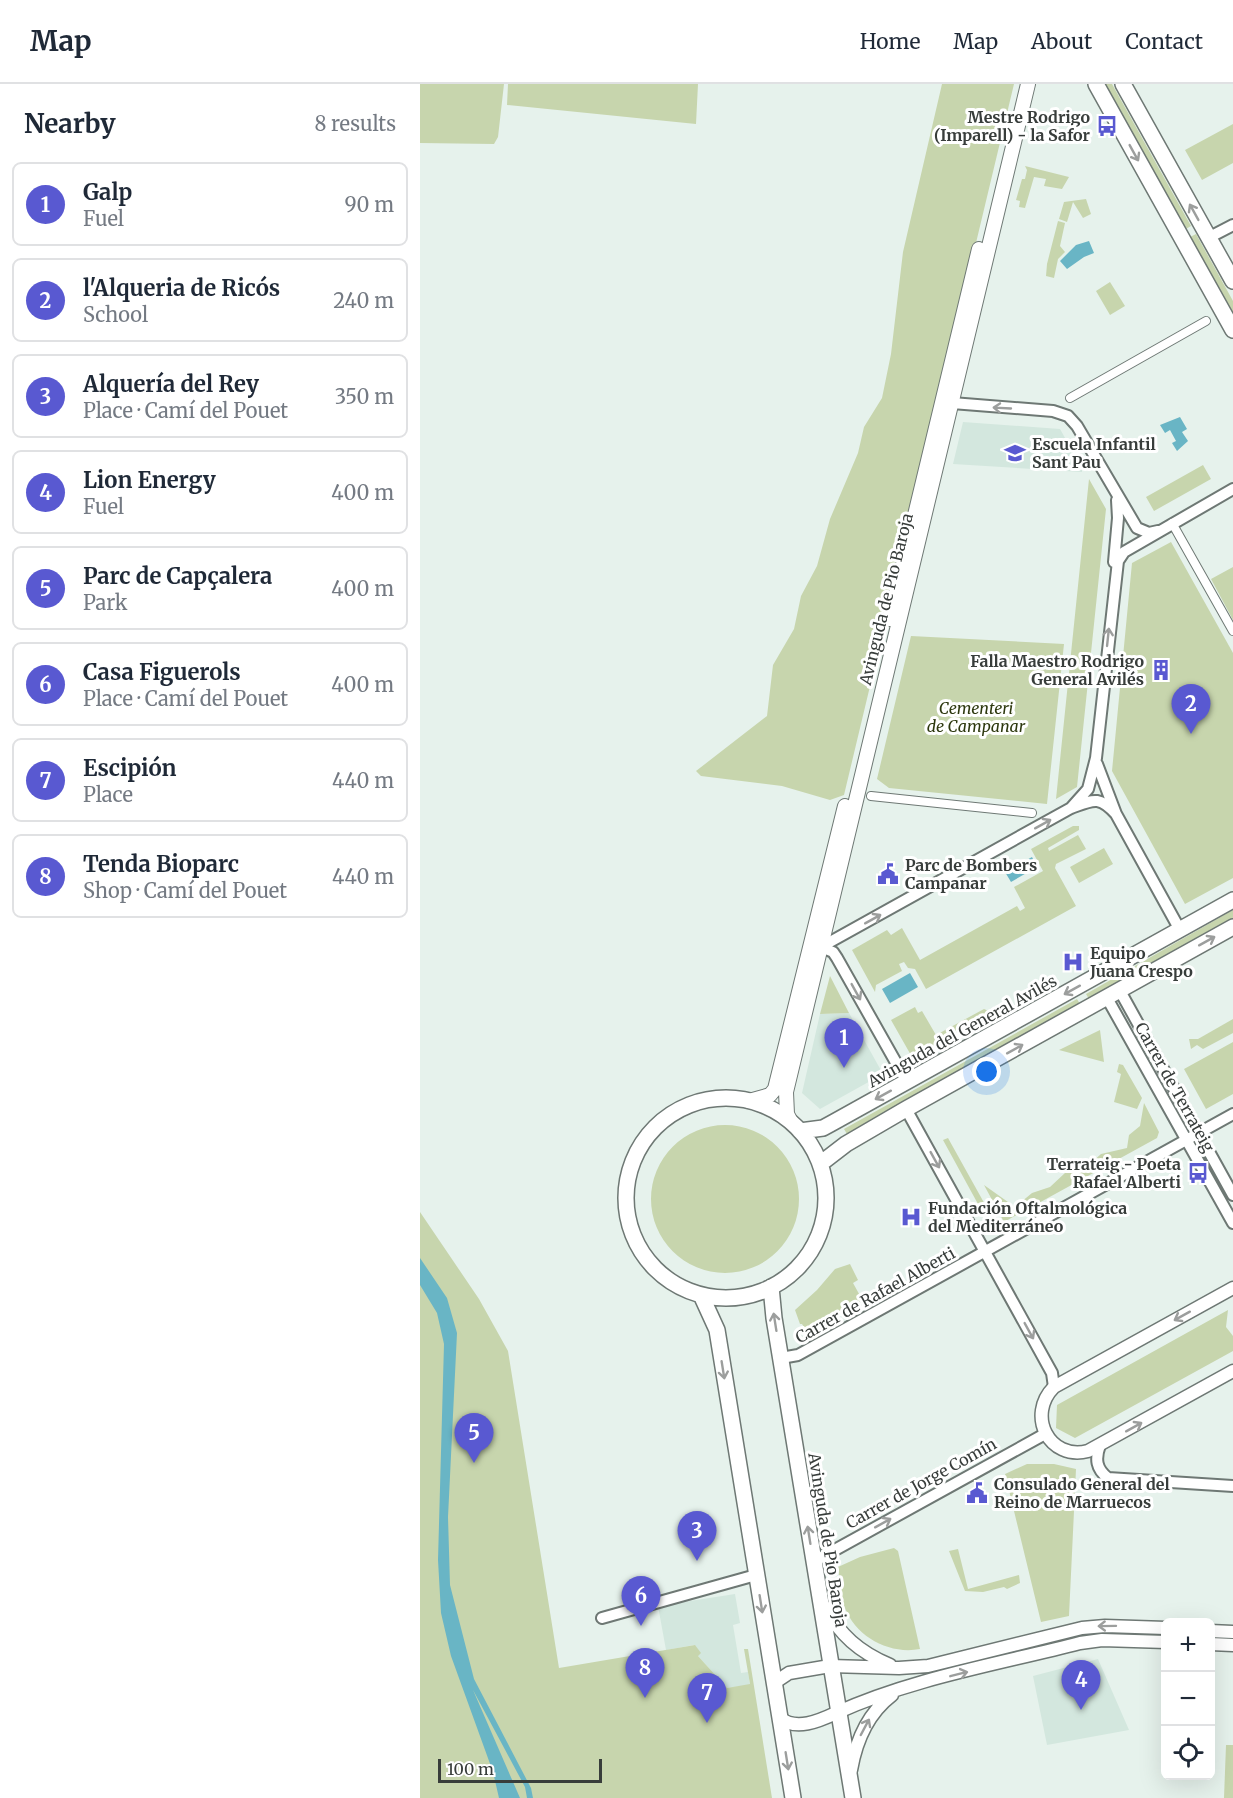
<!DOCTYPE html>
<html lang="en">
<head>
<meta charset="utf-8">
<style>
	body { margin:0; font-family:Merriweather,serif; background:#f6f6f7; color:#1f2937 }
	.controls { position:absolute; right:18px; bottom:18px; display:grid; overflow:hidden; border-radius:9px; box-shadow:0 6px 24px #0002 }
	.controls button { width:54px; height:54px; display:grid; place-items:center; padding:0; border:0; border-bottom:2px solid #e0e1e3; background:#fff; color:#1f2937; font:30px sans-serif }
	.scale { position:absolute; left:18px; bottom:15px; width:164px; box-sizing:border-box; padding-left:6px; border:3px solid #383d3b; border-top:0; font-size:16px; line-height:21px; white-space:nowrap; color:#383d3b; -webkit-text-stroke:4px #fff; paint-order:stroke }
	.you { position:absolute; left:567px; top:988px; width:21px; height:21px; margin:-15px; border:4px solid #fff; border-radius:50%; background:#1a73e8; box-shadow:0 0 0 9px #1a73e833 }
	.badge { display:grid; place-items:center; width:39px; height:39px; border-radius:50%; background:#5959d1; color:#fff; font-size:20px; font-weight:700 }
	.pin { position:absolute; translate:-50% -50px; filter:drop-shadow(0 2px 3px #0008) }
	.pin::after { content:''; position:absolute; top:32px; width:21px; height:18px; background:inherit; clip-path:polygon(0 0,100% 0,50% 100%) }
	.list { margin:0; padding:0; list-style:none }
	h2 { display:flex; justify-content:space-between; align-items:center; height:78px; margin:0; padding:0 24px; font-size:26px }
	h2 small { font-size:20px; font-weight:400; color:#747a83 }
	.list li { display:grid; grid-template-columns:39px 1fr auto; gap:18px; align-items:center; box-sizing:border-box; height:84px; margin:0 12px 12px; padding:0 12px; border:2px solid #e0e1e3; border-radius:9px }
	.list b { display:block; font-size:22px; white-space:nowrap }
	.list p { margin:0; font-size:20px; white-space:nowrap; color:#747a83 }
	.list em { font-size:20px; font-style:normal; color:#747a83 }
	.icon { flex:none; width:33px; height:33px; fill:none; stroke:currentColor; stroke-width:2; stroke-linecap:round; stroke-linejoin:round }
	.map { position:relative; flex:none; width:813px; height:1714px; overflow:hidden }
	header { display:flex; align-items:center; gap:36px; box-sizing:border-box; height:84px; padding:0 30px; background:#fff; border-bottom:2px solid #e0e1e3 }
	header strong { font-size:28px }
	nav { display:flex; gap:33px; margin-inline-start:auto; font-size:21px }
	main { display:flex }
	aside { flex:1; background:#fff }
	.map>svg:first-child { display:block }
	.built { fill:#d3e7de }
	.green { fill:#c7d5ad }
	.water { fill:#69b5c5 }
	.lines { fill:none; stroke-linecap:round; stroke-linejoin:round }
	.pedestrian-casing { stroke:#6e7874; stroke-width:10 }
	.minor-casing { stroke:#6e7874; stroke-width:14 }
	.tertiary-casing { stroke:#6e7874; stroke-width:15 }
	.secondary-casing { stroke:#6e7874; stroke-width:16 }
	.primary-casing { stroke:#6e7874; stroke-width:18 }
	.pedestrian { stroke:#fff; stroke-width:8 }
	.minor { stroke:#fff; stroke-width:10 }
	.tertiary { stroke:#fff; stroke-width:12 }
	.secondary { stroke:#fff; stroke-width:14 }
	.primary { stroke:#fff; stroke-width:15 }
	.oneway { stroke:#9c9e9d }
	.labels { text-anchor:middle; stroke-width:6; stroke-linejoin:round; paint-order:stroke }
	.poi-label { font-size:16px; font-weight:bold; fill:#383d3b; stroke:#fff; text-anchor:start }
	.street-label { font-size:16px; fill:#383d3b; stroke:#fff }
	.park-label { font-size:16px; font-style:italic; fill:#2d380e; stroke:#fff }
</style>
</head>
<body>
<header>
<strong>Map</strong>
<nav><a>Home</a><a>Map</a><a>About</a><a>Contact</a></nav>
</header>
<main>
<aside>
<h2>Nearby<small>8 results</small></h2>
<ul class="list">
<li><span class="badge">1</span><div><b>Galp</b><p>Fuel</p></div><em>90 m</em></li>
<li><span class="badge">2</span><div><b>l'Alqueria de Ricós</b><p>School</p></div><em>240 m</em></li>
<li><span class="badge">3</span><div><b>Alquería del Rey</b><p>Place · Camí del Pouet</p></div><em>350 m</em></li>
<li><span class="badge">4</span><div><b>Lion Energy</b><p>Fuel</p></div><em>400 m</em></li>
<li><span class="badge">5</span><div><b>Parc de Capçalera</b><p>Park</p></div><em>400 m</em></li>
<li><span class="badge">6</span><div><b>Casa Figuerols</b><p>Place · Camí del Pouet</p></div><em>400 m</em></li>
<li><span class="badge">7</span><div><b>Escipión</b><p>Place</p></div><em>440 m</em></li>
<li><span class="badge">8</span><div><b>Tenda Bioparc</b><p>Shop · Camí del Pouet</p></div><em>440 m</em></li>
</ul>
</aside>
<div class="map">
<svg width="813" height="1714" viewBox="0 0 813 1714">
	<rect width="100%" height="100%" fill="#e6f2ec"/>
	<path class="built" d="M 543,338 L 640,345 L 662,384 L 662,388 L 533,380 Z
		M 429,929 L 463,990 L 400,1025 L 382,1009 L 400,930 Z
		M 315,1510 L 320,1539 L 313,1541 L 321,1589 L 328,1588 L 330,1601 L 307,1604 L 278,1572 L 274,1561 L 246,1566 L 238,1522 Z
		M 678,1575 L 709,1646 L 627,1661 L 613,1592 Z"/>
	<path class="green" d="M 0,0 L 84,0 L 78,53 L 74,60 L 0,59 Z
		M 88,0 L 278,0 L 276,40 L 87,21 Z
		M 522,0 L 594,0 L 424,711 L 410,716 L 362,702 L 281,692 L 276,687 L 347,632 L 353,581 L 374,545 L 381,512 L 397,482 L 410,435 L 438,369 L 444,343 L 462,314 L 471,270 L 483,168 Z
		M 685,0 L 692,0 L 771,142 L 766,145 Z
		M 813,40 L 813,79 L 782,96 L 765,66 Z
		M 605,82 L 649,93 L 642,105 L 624,102 L 626,95 L 614,93 L 605,124 L 599,123 L 600,117 L 596,116 L 602,95 L 605,95 L 607,86 Z
		M 666,115 L 671,130 L 663,134 L 653,118 L 647,138 L 639,135 L 644,118 Z
		M 638,137 L 645,139 L 640,162 L 645,168 L 638,175 L 634,194 L 626,192 L 627,180 Z
		M 776,150 L 813,217 L 813,230 L 770,153 Z
		M 690,198 L 705,222 L 690,231 L 676,207 Z
		M 783,381 L 791,395 L 734,427 L 726,413 Z
		M 669,395 L 686,425 L 657,703 L 636,715 Z
		M 751,458 L 813,569 L 813,794 L 765,820 L 692,687 L 712,479 Z
		M 813,483 L 813,536 L 791,495 Z
		M 491,552 L 644,560 L 627,720 L 469,704 L 457,695 Z
		M 653,742 L 659,742 L 659,746 L 628,764 L 629,767 L 658,751 L 666,765 L 636,780 L 635,784 L 656,822 L 506,905 L 495,885 L 488,884 L 484,878 L 479,880 L 482,887 L 456,901 L 455,908 L 432,866 L 467,846 L 471,851 L 482,844 L 500,876 L 597,822 L 600,827 L 605,824 L 594,803 L 623,787 L 611,765 Z
		M 684,764 L 693,780 L 659,799 L 650,783 Z
		M 813,826 L 813,835 L 669,915 L 666,910 Z
		M 410,892 L 429,929 L 400,930 Z
		M 657,915 L 660,920 L 427,1050 L 424,1045 Z
		M 495,923 L 498,929 L 502,927 L 516,951 L 564,925 L 573,929 L 492,973 L 471,936 Z
		M 813,935 L 813,949 L 783,965 L 777,961 L 771,965 L 769,955 L 778,955 Z
		M 680,946 L 684,978 L 639,966 Z
		M 813,958 L 813,1010 L 786,1025 L 764,985 Z
		M 699,980 L 703,981 L 722,1014 L 717,1025 L 694,1018 L 701,990 L 697,988 Z
		M 724,1019 L 739,1048 L 737,1054 L 584,1138 L 564,1101 L 595,1123 L 612,1109 L 630,1103 L 645,1089 L 661,1088 L 681,1070 L 707,1064 L 709,1051 L 720,1042 Z
		M231 1115a74 74 0 1 1 148 0a74 74 0 1 1-148 0Z
		M 528,1054 L 577,1142 L 570,1142 L 523,1056 Z
		M 0,1128 L 59,1215 L 88,1267 L 139,1584 L 275,1561 L 281,1569 L 278,1572 L 307,1604 L 330,1600 L 324,1565 L 328,1565 L 352,1714 L 0,1714 Z
		M 430,1180 L 438,1196 L 433,1199 L 443,1217 L 386,1247 L 382,1240 L 380,1240 L 375,1226 L 397,1206 L 415,1185 Z
		M 808,1226 L 806,1243 L 813,1252 L 813,1267 L 655,1354 L 636,1344 L 637,1321 Z
		M 607,1380 L 634,1380 L 656,1385 L 649,1532 L 621,1538 L 585,1390 Z
		M 474,1464 L 478,1467 L 500,1565 C 470,1571 436,1553 425,1524 C 420,1511 420,1496 418,1483 L 440,1473 Z
		M 538,1465 L 548,1505 L 599,1491 L 600,1499 L 587,1505 L 584,1503 L 563,1508 L 545,1507 L 529,1467 Z
		M 806,1661 L 813,1661 L 813,1714 L 804,1714 Z"/>
	<path class="water" d="M 669,157 L 674,169 L 664,173 L 647,185 L 640,177 L 656,161 Z
		M 760,333 L 767,345 L 762,348 L 768,357 L 757,367 L 752,359 L 756,357 L 750,346 L 745,349 L 740,341 Z
		M 612,773 L 617,783 L 591,798 L 585,788 Z
		M 490,889 L 498,903 L 470,919 L 462,905 Z
		M 0,1174 L 27,1214 L 37,1249 L 28,1433 L 30,1501 L 54,1595 L 111,1704 L 113,1714 L 107,1714 L 105,1703 L 53,1606 L 100,1714 L 79,1714 L 73,1688 L 31,1572 L 21,1529 L 18,1476 L 24,1260 L 17,1229 L 0,1201 Z"/>
	<g class="lines">
		<defs>
			<path id="pedestrian" d="M 650,314 L 786,237
				M 752,439 L 813,547
				M 451,712 L 612,729"/>
			<path id="minor" d="M 788,154 L 813,141
				M 532,319 L 633,327 L 648,332 L 657,342 L 717,444 L 729,449 L 738,447
				M 694,478 L 698,434 L 697,416
				M 677,680 L 696,730 L 760,846
				M 651,724 L 668,705 L 676,674 L 698,477 L 704,468 L 813,405
				M 401,863 L 651,724 C 673,716 679,711 696,730
				M 401,863 L 413,868 L 417,874 L 487,998
				M 700,907 L 813,1111
				M 687,914 L 813,1139
				M 486,1025 L 632,1289 L 634,1303
				M 361,1274 L 378,1271 L 813,1030
				M 680,1361 C 675,1375 676,1385 688,1394 L 813,1402
				M 393,1478 L 625,1350
				M 182,1534 L 336,1491"/>
			<path id="tertiary" d="M 813,1204 L 634,1303 C 606,1331 629,1377 668,1367 L 813,1287
				M 404,1522 C 420,1551 439,1568 470,1581
				M 790,1547 L 813,1548
				M 790,1560 L 813,1561
				M 354,1599 L 369,1589 L 410,1582 L 479,1584 L 508,1582 L 662,1544 L 685,1542 L 746,1544
				M 360,1634 C 376,1647 399,1637 416,1629 C 493,1594 579,1580 660,1559 L 682,1556 L 746,1558
				M 431,1686 C 436,1657 447,1630 472,1611"/>
			<path id="secondary" d="M 470,535 L 559,165
				M 329,1017 L 350,1011 L 355,1005 L 425,722
				M 371,1038 L 367,1030 L 366,1008 L 608,0"/>
			<path id="primary" d="M 676,0 L 813,246
				M 703,0 L 813,197
				M206 1114a100 100 0 1 1 200 0a100 100 0 1 1-200 0Z
				M 380,1047 L 403,1044 L 414,1038 L 813,816
				M 400,1080 L 426,1060 L 486,1025 L 813,843
				M 351,1203 L 354,1234 L 433,1714
				M 281,1211 L 297,1246 L 373,1714"/>
		</defs>
		<use href="#pedestrian" class="pedestrian-casing"/>
		<use href="#minor" class="minor-casing"/>
		<use href="#tertiary" class="tertiary-casing"/>
		<use href="#secondary" class="secondary-casing"/>
		<use href="#primary" class="primary-casing"/>
		<use href="#pedestrian" class="pedestrian"/>
		<use href="#minor" class="minor"/>
		<use href="#tertiary" class="tertiary"/>
		<use href="#secondary" class="secondary"/>
		<use href="#primary" class="primary"/>
	</g>
	<defs><path id="oneway-shaft" d="M-6 0H5M1.5-3L5.5 0L1.5 3" fill="none" stroke-width="1.6" stroke-linecap="round" stroke-linejoin="round" transform="scale(1.5)"/></defs>
	<g class="oneway">
		<use href="#oneway-shaft" transform="translate(714 69) rotate(61)"/>
		<use href="#oneway-shaft" transform="translate(774 128) rotate(-119)"/>
		<use href="#oneway-shaft" transform="translate(582 324) rotate(-177)"/>
		<use href="#oneway-shaft" transform="translate(688 553) rotate(-84)"/>
		<use href="#oneway-shaft" transform="translate(623 740) rotate(-29)"/>
		<use href="#oneway-shaft" transform="translate(453 835) rotate(-29)"/>
		<use href="#oneway-shaft" transform="translate(787 857) rotate(-29)"/>
		<use href="#oneway-shaft" transform="translate(652 906) rotate(151)"/>
		<use href="#oneway-shaft" transform="translate(436 908) rotate(61)"/>
		<use href="#oneway-shaft" transform="translate(595 965) rotate(-29)"/>
		<use href="#oneway-shaft" transform="translate(463 1011) rotate(151)"/>
		<use href="#oneway-shaft" transform="translate(515 1076) rotate(61)"/>
		<use href="#oneway-shaft" transform="translate(762 1232) rotate(151)"/>
		<use href="#oneway-shaft" transform="translate(355 1238) rotate(-99)"/>
		<use href="#oneway-shaft" transform="translate(609 1247) rotate(61)"/>
		<use href="#oneway-shaft" transform="translate(303 1286) rotate(81)"/>
		<use href="#oneway-shaft" transform="translate(714 1343) rotate(-29)"/>
		<use href="#oneway-shaft" transform="translate(463 1439) rotate(-29)"/>
		<use href="#oneway-shaft" transform="translate(389 1451) rotate(-99)"/>
		<use href="#oneway-shaft" transform="translate(341 1520) rotate(81)"/>
		<use href="#oneway-shaft" transform="translate(687 1542) rotate(179)"/>
		<use href="#oneway-shaft" transform="translate(539 1590) rotate(-14)"/>
		<use href="#oneway-shaft" transform="translate(445 1643) rotate(-62)"/>
		<use href="#oneway-shaft" transform="translate(367 1677) rotate(81)"/>
	</g>
	<defs>
		<symbol id="bus-bare" viewBox="-9 -9 18 18"><path d="M-5-6H5V4H4V6H2V4H-2V6H-4V4H-5ZM-3.5-4V0h7V-4ZM-3.5 1.2v1.5H-2V1.2ZM2 1.2v1.5H3.5V1.2Z" fill="#5959d1" stroke="#fff" stroke-width="2.5" paint-order="stroke"/></symbol>
		<symbol id="school-bare" viewBox="-9 -9 18 18"><path d="M0-5L7-2L0 1L-7-2ZM-4 1L0 2.5L4 1V4Q0 6-4 4Z" fill="#5959d1" stroke="#fff" stroke-width="2.5" paint-order="stroke"/></symbol>
		<symbol id="building-bare" viewBox="-9 -9 18 18"><path d="M-4-6H4V6H1V3H-1V6H-4ZM-2.5-4.3h1.7v1.8h-1.7ZM.8-4.3h1.7v1.8H.8ZM-2.5-1h1.7V.8h-1.7ZM.8-1h1.7V.8H.8Z" fill="#5959d1" stroke="#fff" stroke-width="2.5" paint-order="stroke"/></symbol>
		<symbol id="civic-bare" viewBox="-9 -9 18 18"><path d="M-.6-6.5H3V-4.5H.6V-3L4-1V1h2V6H-6V1h2V-1L-.6-3ZM-1.2 2.5V6h2.4V2.5Z" fill="#5959d1" stroke="#fff" stroke-width="2.5" paint-order="stroke"/></symbol>
		<symbol id="hospital-bare" viewBox="-9 -9 18 18"><path d="M-5-5h3v3.5h4V-5h3V5h-3V1.5h-4V5h-3Z" fill="#5959d1" stroke="#fff" stroke-width="2.5" paint-order="stroke"/></symbol>
	</defs>
	<g fill-rule="evenodd">
		<use href="#bus-bare" x="672" y="27" width="30" height="30"/>
		<use href="#school-bare" x="580" y="354" width="30" height="30"/>
		<use href="#building-bare" x="726" y="571" width="30" height="30"/>
		<use href="#civic-bare" x="453" y="775" width="30" height="30"/>
		<use href="#hospital-bare" x="638" y="863" width="30" height="30"/>
		<use href="#bus-bare" x="763" y="1074" width="30" height="30"/>
		<use href="#hospital-bare" x="476" y="1118" width="30" height="30"/>
		<use href="#civic-bare" x="542" y="1394" width="30" height="30"/>
	</g>
	<g class="labels">
		<g class="poi-label">
			<text x="670" y="39" text-anchor="end">Mestre Rodrigo<tspan x="670" dy="18">(Imparell) - la Safor</tspan></text>
			<text x="612" y="366">Escuela Infantil<tspan x="612" dy="18">Sant Pau</tspan></text>
			<text x="724" y="583" text-anchor="end">Falla Maestro Rodrigo<tspan x="724" dy="18">General Avilés</tspan></text>
			<text x="485" y="787">Parc de Bombers<tspan x="485" dy="18">Campanar</tspan></text>
			<text x="670" y="875">Equipo<tspan x="670" dy="18">Juana Crespo</tspan></text>
			<text x="761" y="1086" text-anchor="end">Terrateig - Poeta<tspan x="761" dy="18">Rafael Alberti</tspan></text>
			<text x="508" y="1130">Fundación Oftalmológica<tspan x="508" dy="18">del Mediterráneo</tspan></text>
			<text x="574" y="1406">Consulado General del<tspan x="574" dy="18">Reino de Marruecos</tspan></text>
		</g>
		<g class="street-label">
			<text transform="translate(466 515) rotate(-76)" y="6">Avinguda de Pio Baroja</text>
			<text transform="translate(542 947) rotate(-29)" y="6">Avinguda del General Avilés</text>
			<text transform="translate(755 1003) rotate(61)" y="6">Carrer de Terrateig</text>
			<text transform="translate(455 1211) rotate(-29)" y="6">Carrer de Rafael Alberti</text>
			<text transform="translate(501 1399) rotate(-29)" y="6">Carrer de Jorge Comín</text>
			<text transform="translate(408 1456) rotate(81)" y="6">Avinguda de Pio Baroja</text>
		</g>
		<g class="park-label">
			<text x="556" y="630">Cementeri<tspan x="556" dy="18">de Campanar</tspan></text>
		</g>
	</g>
</svg>
<div class="controls">
<button>+</button>
<button>−</button>
<button><svg class="icon" aria-label="locate" viewBox="0 0 24 24"><circle cx="12" cy="12" r="6"/><path d="M12 2v4M12 18v4M2 12h4M18 12h4"/></svg></button>
</div>
<div class="scale">100 m</div>
<div class="you"></div>
<div class="pin badge" style="left:424px;top:984px">1</div>
<div class="pin badge" style="left:771px;top:650px">2</div>
<div class="pin badge" style="left:277px;top:1477px">3</div>
<div class="pin badge" style="left:661px;top:1626px">4</div>
<div class="pin badge" style="left:54px;top:1379px">5</div>
<div class="pin badge" style="left:221px;top:1542px">6</div>
<div class="pin badge" style="left:287px;top:1639px">7</div>
<div class="pin badge" style="left:225px;top:1614px">8</div>
</div>
</main>
</body>
</html>
